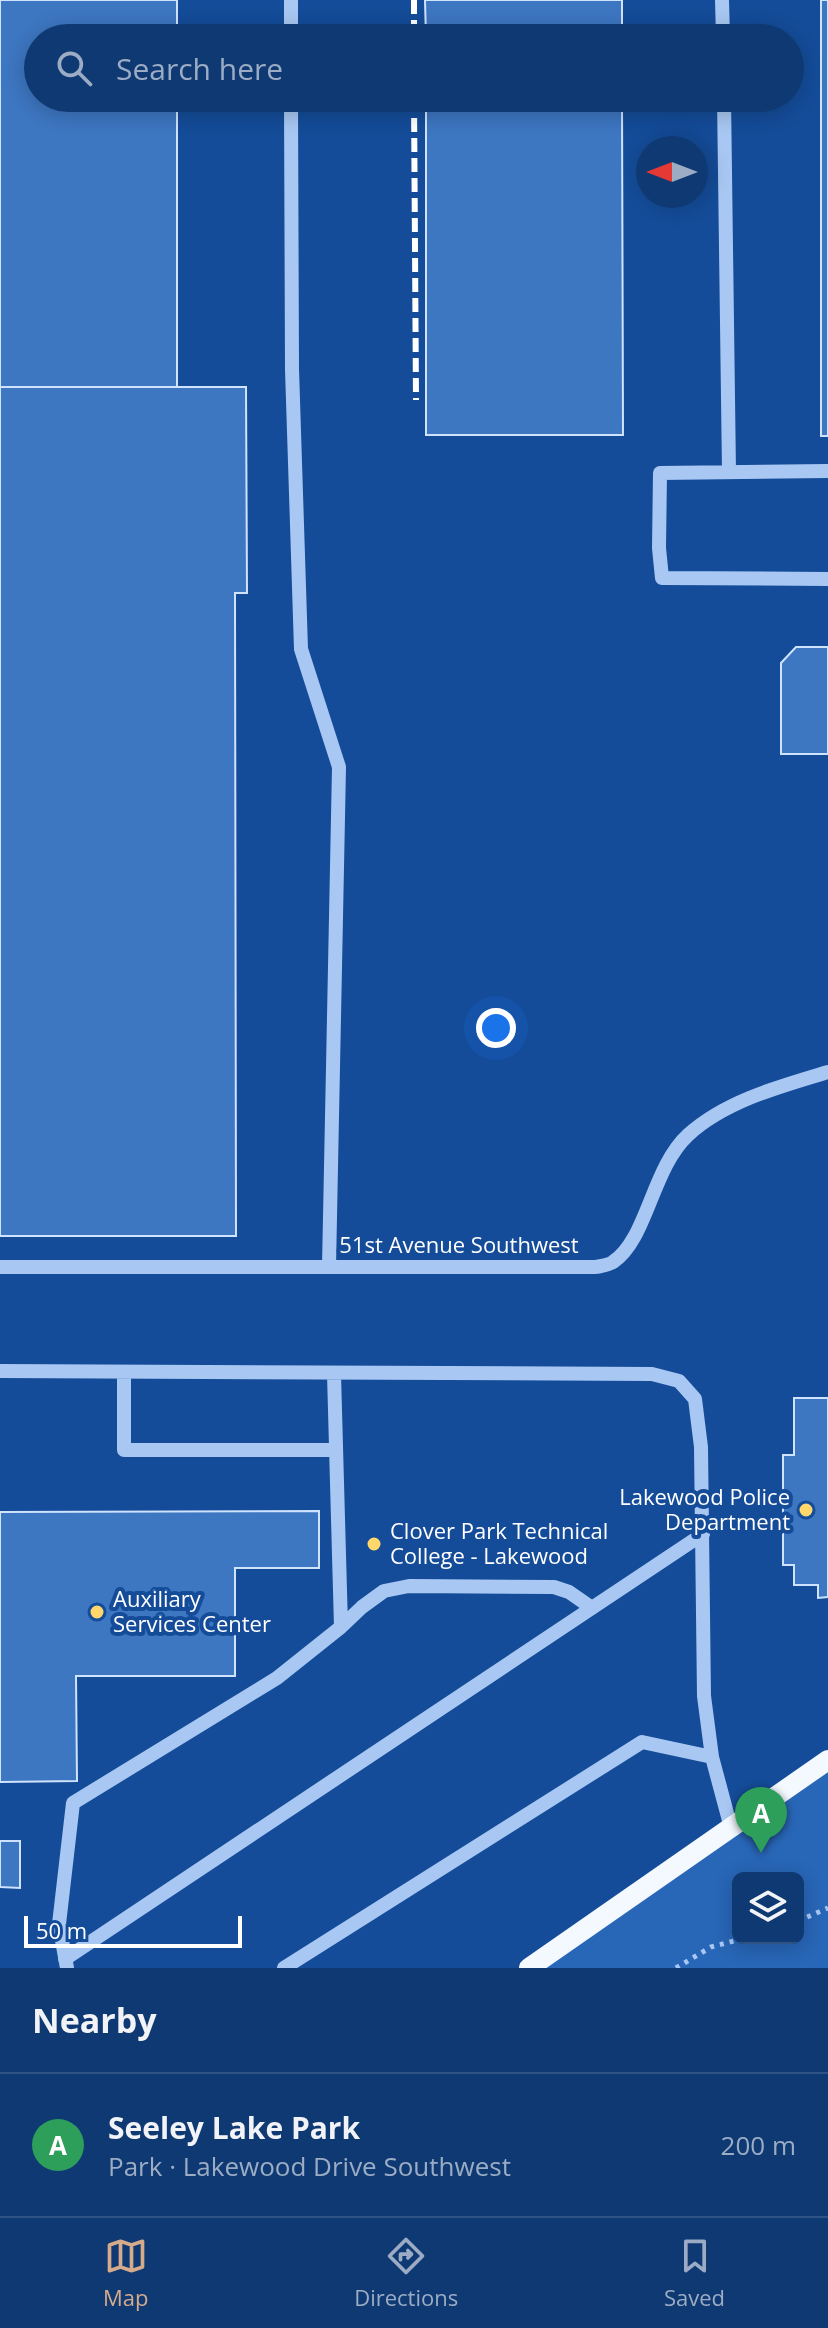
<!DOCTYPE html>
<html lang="en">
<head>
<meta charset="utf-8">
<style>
	body { margin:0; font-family:"Open Sans",sans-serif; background:#1d447b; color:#f1f3f6 }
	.controls { position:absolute; right:24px; bottom:24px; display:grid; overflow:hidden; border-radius:12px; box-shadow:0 4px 20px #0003 }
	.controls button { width:72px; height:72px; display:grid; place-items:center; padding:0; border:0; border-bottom:2px solid #2f5385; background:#0f3973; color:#f1f3f6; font:40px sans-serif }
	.compass { position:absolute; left:636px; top:136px; width:72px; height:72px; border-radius:50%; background:#0f3973; box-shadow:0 4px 20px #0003; rotate:270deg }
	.scale { position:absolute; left:24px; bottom:20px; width:218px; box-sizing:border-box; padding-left:8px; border:4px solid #fff; border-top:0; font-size:22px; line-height:28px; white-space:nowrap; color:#fff; -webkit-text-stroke:6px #144c99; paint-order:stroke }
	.you { position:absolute; left:496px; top:1028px; width:28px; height:28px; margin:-20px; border:6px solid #fff; border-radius:50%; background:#1a73e8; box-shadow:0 0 0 12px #1a73e833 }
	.badge { display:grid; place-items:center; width:52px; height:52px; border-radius:50%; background:#d6ab8b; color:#fff; font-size:26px; font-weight:700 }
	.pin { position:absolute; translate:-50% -66px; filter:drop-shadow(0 2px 4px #0008) }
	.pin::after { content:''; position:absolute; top:42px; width:28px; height:24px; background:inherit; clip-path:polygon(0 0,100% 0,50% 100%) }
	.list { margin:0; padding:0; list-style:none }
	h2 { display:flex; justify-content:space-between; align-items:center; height:104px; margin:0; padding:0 32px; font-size:34px }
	h2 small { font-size:26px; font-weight:400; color:#9bacc4 }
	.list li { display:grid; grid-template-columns:52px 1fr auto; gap:24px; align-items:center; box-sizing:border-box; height:144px; padding:0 32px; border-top:2px solid #2f5385 }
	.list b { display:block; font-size:30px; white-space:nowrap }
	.list p { margin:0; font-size:26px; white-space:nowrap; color:#9bacc4 }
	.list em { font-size:26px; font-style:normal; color:#9bacc4 }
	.icon { flex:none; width:44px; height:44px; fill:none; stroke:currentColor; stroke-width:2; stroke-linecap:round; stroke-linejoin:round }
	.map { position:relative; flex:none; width:828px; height:1968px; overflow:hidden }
	.search { position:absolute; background:#0f3973; box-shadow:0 4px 20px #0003; left:24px; right:24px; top:24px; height:88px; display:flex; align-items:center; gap:20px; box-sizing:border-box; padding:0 28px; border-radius:44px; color:#9bacc4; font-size:30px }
	.sheet { height:248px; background:#0f3973 }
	nav { display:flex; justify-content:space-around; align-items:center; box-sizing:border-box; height:112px; border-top:2px solid #2f5385; background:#0f3973; font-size:22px; color:#9bacc4 }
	nav a { display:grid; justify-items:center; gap:4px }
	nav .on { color:#d6ab8b }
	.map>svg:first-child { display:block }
	.green { fill:#2866b7; fill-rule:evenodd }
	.building { fill:#3d76c1; stroke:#d0e3fd; stroke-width:2 }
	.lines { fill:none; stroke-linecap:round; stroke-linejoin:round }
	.path { stroke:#a8c8f3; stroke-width:5; stroke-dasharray:4 6; stroke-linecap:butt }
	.minor { stroke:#a8c8f3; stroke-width:14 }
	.major { stroke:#f4f8ff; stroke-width:20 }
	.rail { stroke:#fff; stroke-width:6; stroke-dasharray:14 6; stroke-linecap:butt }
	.poi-dot { fill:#ffd76a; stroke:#144c99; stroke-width:3 }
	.labels { text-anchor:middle; stroke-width:8; stroke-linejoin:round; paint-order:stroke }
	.street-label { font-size:22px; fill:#fff; stroke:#144c99 }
	.poi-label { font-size:22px; fill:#fff; stroke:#144c99; text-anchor:start }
</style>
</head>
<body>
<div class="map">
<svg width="828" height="1968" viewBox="0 0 828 1968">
	<rect width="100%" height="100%" fill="#144c99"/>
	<path class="green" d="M 828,1760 L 828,1968 L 529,1968 ZM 738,1878 L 798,1878 L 798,1938 L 738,1938 Z"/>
	<path class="building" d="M 0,0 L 177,0 L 177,38 L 38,38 L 38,98 L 177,98 L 177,387 L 0,387 Z
		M 425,0 L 622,0 L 622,38 L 426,38 Z
		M 821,0 L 828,0 L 828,436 L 821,436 Z
		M 426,98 L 622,98 L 623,435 L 426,435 Z
		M 0,387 L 246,387 L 247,593 L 235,593 L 236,1236 L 0,1236 Z
		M 796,647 L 828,647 L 828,754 L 781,754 L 781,663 Z
		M 794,1398 L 828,1398 L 828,1597 L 818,1598 L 818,1585 L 794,1585 L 794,1565 L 783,1565 L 783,1455 L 794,1455 Z
		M 319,1511 L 319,1568 L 235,1568 L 235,1676 L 76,1676 L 77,1781 L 0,1782 L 0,1512 Z
		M 0,1841 L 20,1841 L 20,1888 L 0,1887 Z"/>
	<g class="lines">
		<path class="path" d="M 798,1921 L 828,1908
			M 676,1968 L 711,1947 L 745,1938"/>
		<path class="minor" d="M 291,0 L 291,38
			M 722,0 L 723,38
			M 291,98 L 292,369 L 301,649 L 339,767 L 329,1267
			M 724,98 L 729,472
			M 828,471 L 660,473 L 659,548 L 662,578 L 828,579
			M 0,1267 L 596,1267 C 601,1266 609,1265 613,1262 C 647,1240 652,1168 688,1135 C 725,1101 781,1086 828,1072
			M 0,1371 L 652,1374 L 679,1381 L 695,1399 L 701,1447 L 704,1696 L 712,1757 L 731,1828
			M 124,1372 L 124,1450 L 336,1450
			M 341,1627 L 362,1607 L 384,1591 L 409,1586 L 554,1587 L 569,1592 L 592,1608
			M 65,1959 L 703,1534
			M 67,1968 L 59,1924 L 73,1803 L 277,1678 L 341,1627 L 334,1374
			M 284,1968 L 642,1742 L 712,1757"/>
		<path class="major" d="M 529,1968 L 828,1760"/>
		<path class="rail" d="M 414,0 L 414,38
			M 414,98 L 416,400"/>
	</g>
	<g class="poi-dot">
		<circle cx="806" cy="1510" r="8"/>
		<circle cx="374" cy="1544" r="8"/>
		<circle cx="97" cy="1612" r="8"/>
	</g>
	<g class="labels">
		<g class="street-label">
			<text x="459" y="1253">51st Avenue Southwest</text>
		</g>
		<g class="poi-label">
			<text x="790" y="1505" text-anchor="end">Lakewood Police<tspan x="790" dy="25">Department</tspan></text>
			<text x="390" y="1539">Clover Park Technical<tspan x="390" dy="25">College - Lakewood</tspan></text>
			<text x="113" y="1607">Auxiliary<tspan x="113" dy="25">Services Center</tspan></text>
		</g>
	</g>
</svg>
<div class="controls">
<button><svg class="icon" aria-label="layers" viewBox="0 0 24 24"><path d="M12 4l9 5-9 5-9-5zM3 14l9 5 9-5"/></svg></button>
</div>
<svg class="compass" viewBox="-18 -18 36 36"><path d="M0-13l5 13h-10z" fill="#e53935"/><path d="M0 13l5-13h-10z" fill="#9bacc4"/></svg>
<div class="scale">50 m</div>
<div class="you"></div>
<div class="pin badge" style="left:761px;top:1853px;background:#2e9e5b">A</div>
<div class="search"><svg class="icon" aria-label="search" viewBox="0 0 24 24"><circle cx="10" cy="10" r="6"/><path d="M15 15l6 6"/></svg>Search here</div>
</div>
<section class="sheet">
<h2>Nearby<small></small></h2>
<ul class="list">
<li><span class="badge" style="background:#2e9e5b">A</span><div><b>Seeley Lake Park</b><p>Park · Lakewood Drive Southwest</p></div><em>200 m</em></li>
</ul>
</section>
<nav>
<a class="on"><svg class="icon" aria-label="map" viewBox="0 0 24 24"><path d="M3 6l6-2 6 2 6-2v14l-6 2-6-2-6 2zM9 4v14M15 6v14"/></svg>Map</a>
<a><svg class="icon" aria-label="directions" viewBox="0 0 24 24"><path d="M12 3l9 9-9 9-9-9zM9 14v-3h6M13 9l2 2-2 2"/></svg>Directions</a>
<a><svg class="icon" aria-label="saved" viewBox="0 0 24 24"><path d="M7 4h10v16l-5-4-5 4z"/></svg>Saved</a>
</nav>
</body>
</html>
